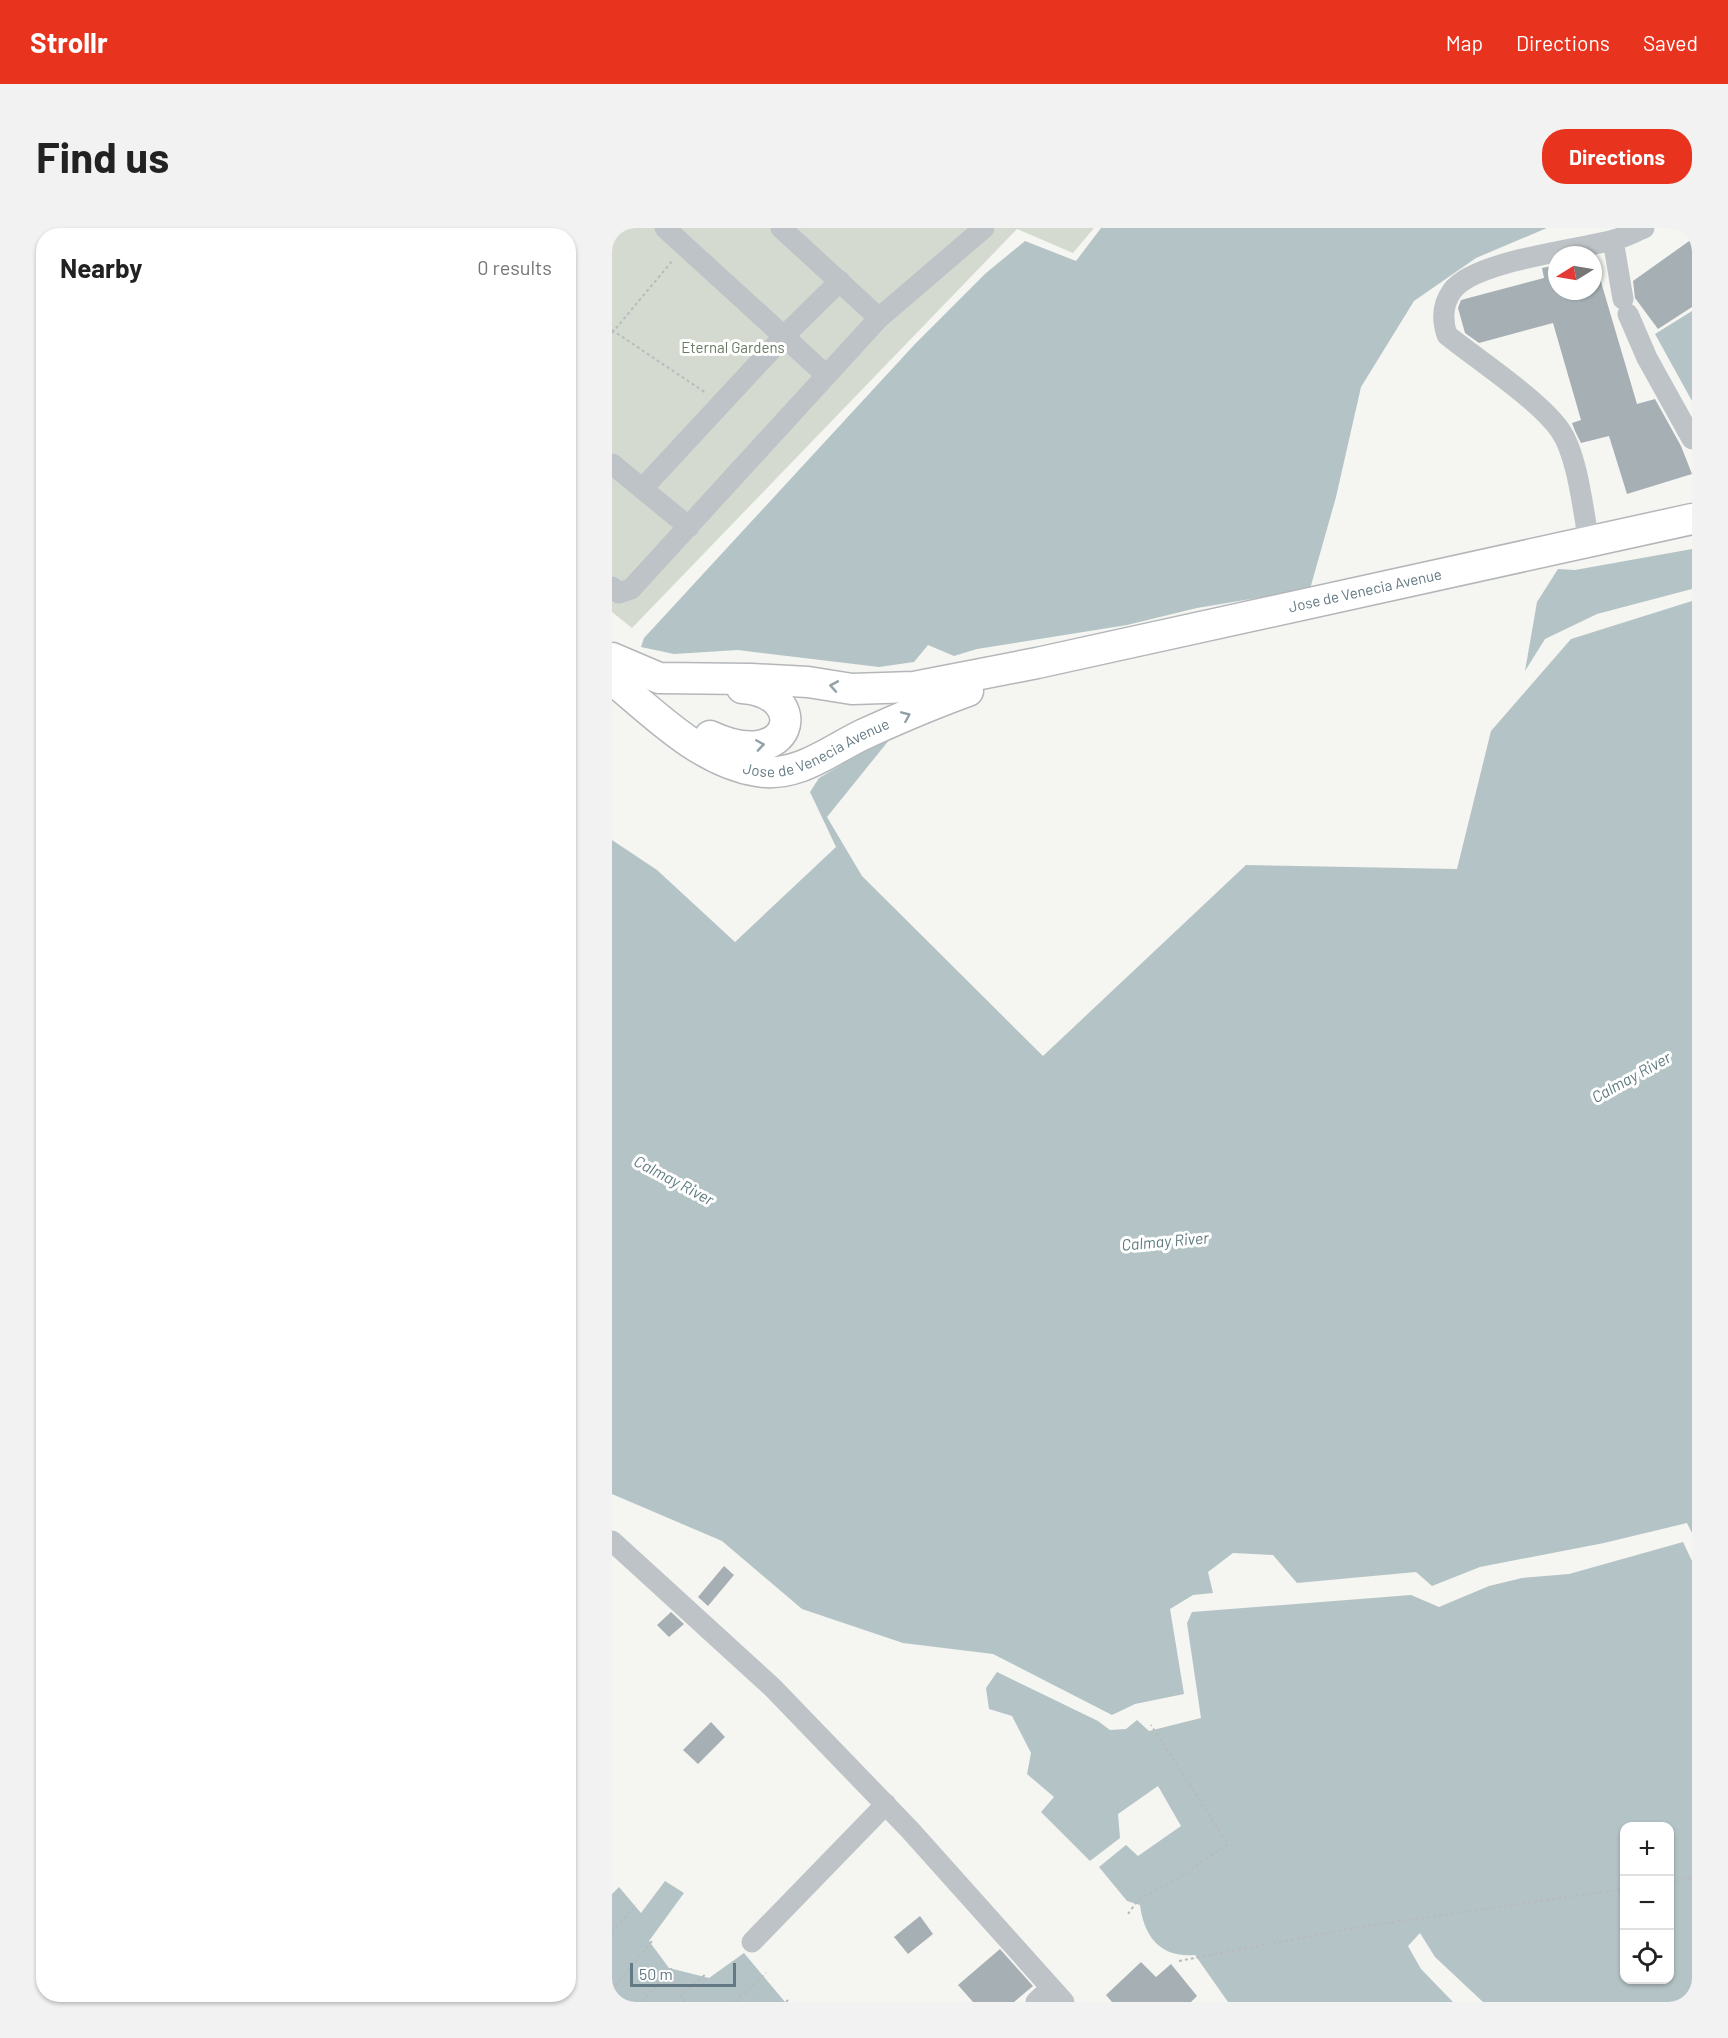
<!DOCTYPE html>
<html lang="en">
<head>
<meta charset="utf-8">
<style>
	body { margin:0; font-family:Barlow,sans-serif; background:#f2f2f2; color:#222 }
	.controls { position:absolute; right:18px; bottom:18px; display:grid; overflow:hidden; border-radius:12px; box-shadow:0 2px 4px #0004 }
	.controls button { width:54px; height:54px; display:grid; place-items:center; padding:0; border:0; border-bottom:2px solid #e0e0e0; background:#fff; color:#222; font:30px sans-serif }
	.compass { position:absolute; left:936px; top:18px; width:54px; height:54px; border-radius:50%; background:#fff; box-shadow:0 2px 4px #0004; rotate:259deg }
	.scale { position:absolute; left:18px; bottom:15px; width:106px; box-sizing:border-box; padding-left:6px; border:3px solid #637983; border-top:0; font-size:16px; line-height:21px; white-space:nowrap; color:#637983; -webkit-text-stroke:4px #fff; paint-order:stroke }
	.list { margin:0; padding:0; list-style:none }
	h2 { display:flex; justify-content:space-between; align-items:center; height:78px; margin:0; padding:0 24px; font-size:26px }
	h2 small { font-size:20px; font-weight:400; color:#767676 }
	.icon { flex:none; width:33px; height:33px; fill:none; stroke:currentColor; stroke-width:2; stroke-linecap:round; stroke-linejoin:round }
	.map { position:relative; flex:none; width:1080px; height:1774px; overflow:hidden; border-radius:24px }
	header { display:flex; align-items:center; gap:36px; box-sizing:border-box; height:84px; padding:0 30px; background:#e8331e; color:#fff }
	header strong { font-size:28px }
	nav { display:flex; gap:33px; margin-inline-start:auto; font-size:21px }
	.intro { display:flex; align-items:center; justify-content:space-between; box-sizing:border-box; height:144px; padding:0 36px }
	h1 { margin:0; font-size:42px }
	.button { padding:15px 27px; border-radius:24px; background:#e8331e; color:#fff; font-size:21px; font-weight:700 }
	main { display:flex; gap:36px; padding:0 36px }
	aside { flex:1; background:#fff; border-radius:24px; box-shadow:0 2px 4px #0004 }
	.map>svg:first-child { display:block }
	.green { fill:#d5dad0 }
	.water { fill:#b4c4c6; fill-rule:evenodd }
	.building { fill:#a6b0b4 }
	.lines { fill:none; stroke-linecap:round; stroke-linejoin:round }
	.highway-casing { stroke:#b3b7ba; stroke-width:33 }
	.path { stroke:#b7bbbd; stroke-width:2; stroke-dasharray:3 3; stroke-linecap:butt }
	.minor { stroke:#bdc3c6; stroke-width:21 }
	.highway { stroke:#fff; stroke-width:30 }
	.oneway { stroke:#92a1a8 }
	.labels { text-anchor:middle; stroke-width:6; stroke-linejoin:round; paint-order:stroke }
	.park-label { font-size:15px; fill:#6a7a62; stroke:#fff }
	.street-label { font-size:15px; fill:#637983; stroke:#fff }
	.water-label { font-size:16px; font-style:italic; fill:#5f7b80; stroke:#fff }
</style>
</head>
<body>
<header>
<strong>Strollr</strong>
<nav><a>Map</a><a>Directions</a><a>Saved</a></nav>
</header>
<div class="intro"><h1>Find us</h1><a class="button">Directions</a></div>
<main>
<aside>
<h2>Nearby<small>0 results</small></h2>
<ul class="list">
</ul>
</aside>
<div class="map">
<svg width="1080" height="1774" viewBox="0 0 1080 1774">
	<rect width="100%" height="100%" fill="#f5f5f1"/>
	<path class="green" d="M 0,0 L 482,0 L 461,25 L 405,1 L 20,400 L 0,384 Z"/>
	<path class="water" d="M 489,0 L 935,0 L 864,30 L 802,73 L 749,159 L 724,269 L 698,361 L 585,380 L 515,397 L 365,421 L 342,428 L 316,417 L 302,434 L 267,439 L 126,422 L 62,426 L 29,419 L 32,410 L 303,116 L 374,45 L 413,13 L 464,33 Z
		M 1080,83 L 1080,173 L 1043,106 Z
		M 1080,321 L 1080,361 L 985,386 L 933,411 L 913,443 L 925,374 L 946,341 L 963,342 Z
		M 1080,373 L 1080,1305 L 1075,1295 L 992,1315 L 868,1339 L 820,1358 L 804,1344 L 685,1355 L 661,1327 L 621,1325 L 596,1344 L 601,1365 L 581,1367 L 558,1381 L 572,1466 L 523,1476 L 500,1487 L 381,1426 L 291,1415 L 190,1381 L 110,1313 L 0,1266 L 0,612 L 45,642 L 123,714 L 224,619 L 198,564 L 207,550 L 282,506 L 215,589 L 250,648 L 431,828 L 634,637 L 845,641 L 879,503 L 959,411 Z
		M 1071,1314 L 1080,1333 L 1080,1774 L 871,1774 L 823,1729 L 808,1705 L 796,1718 L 809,1741 L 841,1774 L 616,1774 L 583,1727 C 549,1730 532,1709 528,1677 L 515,1673 L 487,1639 L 514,1617 L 526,1628 L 569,1598 L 546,1558 L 506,1586 L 508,1610 L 478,1633 L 429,1584 L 442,1569 L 415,1546 L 419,1525 L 400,1488 L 377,1481 L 374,1460 L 385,1444 L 486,1493 L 498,1502 L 514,1501 L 525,1492 L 537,1503 L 589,1490 L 575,1395 L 580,1384 L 799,1367 L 827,1379 L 877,1358 L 910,1350 L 957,1346 ZM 1012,1598 L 1058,1598 L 1058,1752 L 1012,1752 Z
		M 53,1653 L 72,1665 L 37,1713 L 57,1740 L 97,1750 L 132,1725 L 173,1774 L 0,1774 L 0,1666 L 7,1659 L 29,1685 Z"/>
	<path class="building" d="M 1080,11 L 1080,79 L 1046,101 L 1023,70 L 1021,53 Z
		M 945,37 L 945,63 L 981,63 L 981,38 L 984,37 L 1025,176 L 1043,171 L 1069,218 L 1080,246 L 1015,266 L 997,208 L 969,215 L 963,203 L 960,195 L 969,192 L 941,95 L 867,115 L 853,105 L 846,80 L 849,72 L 932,50 L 930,40 Z
		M 112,1338 L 122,1347 L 96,1378 L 86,1369 Z
		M 59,1384 L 72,1396 L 57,1409 L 45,1397 Z
		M 99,1494 L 113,1509 L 86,1536 L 71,1522 Z
		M 308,1688 L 321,1706 L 296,1726 L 282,1709 Z
		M 388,1721 L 421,1758 L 402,1774 L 361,1774 L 346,1757 Z
		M 529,1734 L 544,1749 L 559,1736 L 585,1768 L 579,1774 L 500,1774 L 494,1767 Z"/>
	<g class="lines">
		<defs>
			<g id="highway">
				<path id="s1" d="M 0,430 L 47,450 L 139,451 L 196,454 L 240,461 L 302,459 L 425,435 L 1080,291"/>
				<path id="s2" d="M 0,451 C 42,486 89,534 145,543 C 185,550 217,523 250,507 C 285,491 320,476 356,463"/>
				<path d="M 98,508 C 181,547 201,465 130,460"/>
			</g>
		</defs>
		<use href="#highway" class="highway-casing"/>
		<path class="path" d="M 0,102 L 94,165
			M 0,105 L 61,32
			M 1058,1654 L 1080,1650
			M 516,1686 L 526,1672 L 568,1649 L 616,1616 L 539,1497
			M 0,1704 L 24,1677
			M 567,1733 L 747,1699 L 1012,1661
			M 0,1762 L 40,1713
			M 30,1774 L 61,1739
			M 73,1774 L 69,1767 L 94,1746
			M 123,1774 L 154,1745
			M 174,1774 L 177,1771"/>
		<path class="minor" d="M 53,0 L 214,147
			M 169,0 L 267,90
			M 1001,12 L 1011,71
			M 1016,86 L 1035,130 L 1080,211
			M 0,236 L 77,299
			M 30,261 L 172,108 L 228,53
			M 977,314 C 971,283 966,228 948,202 C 927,172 866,132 835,107 C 830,92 830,77 840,63 C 861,33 965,22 1001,12 C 1012,10 1022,4 1032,0
			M 0,359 L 7,365 L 19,361 L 267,90 L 372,0
			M 0,1313 L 160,1459 L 298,1602 L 452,1774
			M 140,1714 L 274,1576
			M 424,1774 L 439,1760"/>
		<use href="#highway" class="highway"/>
	</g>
	<defs><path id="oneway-chevron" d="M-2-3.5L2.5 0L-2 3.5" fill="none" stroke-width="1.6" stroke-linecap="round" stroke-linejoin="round" transform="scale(1.5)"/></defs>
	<g class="oneway">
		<use href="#oneway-chevron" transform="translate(222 458) rotate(-170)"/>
		<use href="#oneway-chevron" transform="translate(294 488) rotate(-23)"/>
		<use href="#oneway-chevron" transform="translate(148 517) rotate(-9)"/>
	</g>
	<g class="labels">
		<g class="park-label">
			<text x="121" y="125">Eternal Gardens</text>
		</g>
		<g class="street-label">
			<text dy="5" stroke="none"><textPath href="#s1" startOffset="768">Jose de Venecia Avenue</textPath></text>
			<text dy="5" stroke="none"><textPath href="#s2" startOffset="238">Jose de Venecia Avenue</textPath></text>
		</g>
		<g class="water-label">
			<text transform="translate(1019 849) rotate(-29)" y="6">Calmay River</text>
			<text transform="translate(62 952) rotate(28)" y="6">Calmay River</text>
			<text transform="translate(553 1013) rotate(-5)" y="6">Calmay River</text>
		</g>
	</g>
</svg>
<div class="controls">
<button>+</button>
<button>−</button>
<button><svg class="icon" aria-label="locate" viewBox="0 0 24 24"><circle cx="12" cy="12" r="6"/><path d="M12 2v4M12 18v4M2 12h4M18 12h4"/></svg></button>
</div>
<svg class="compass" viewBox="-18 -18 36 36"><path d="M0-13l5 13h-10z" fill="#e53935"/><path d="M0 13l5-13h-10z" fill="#767676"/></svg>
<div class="scale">50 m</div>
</div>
</main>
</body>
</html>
